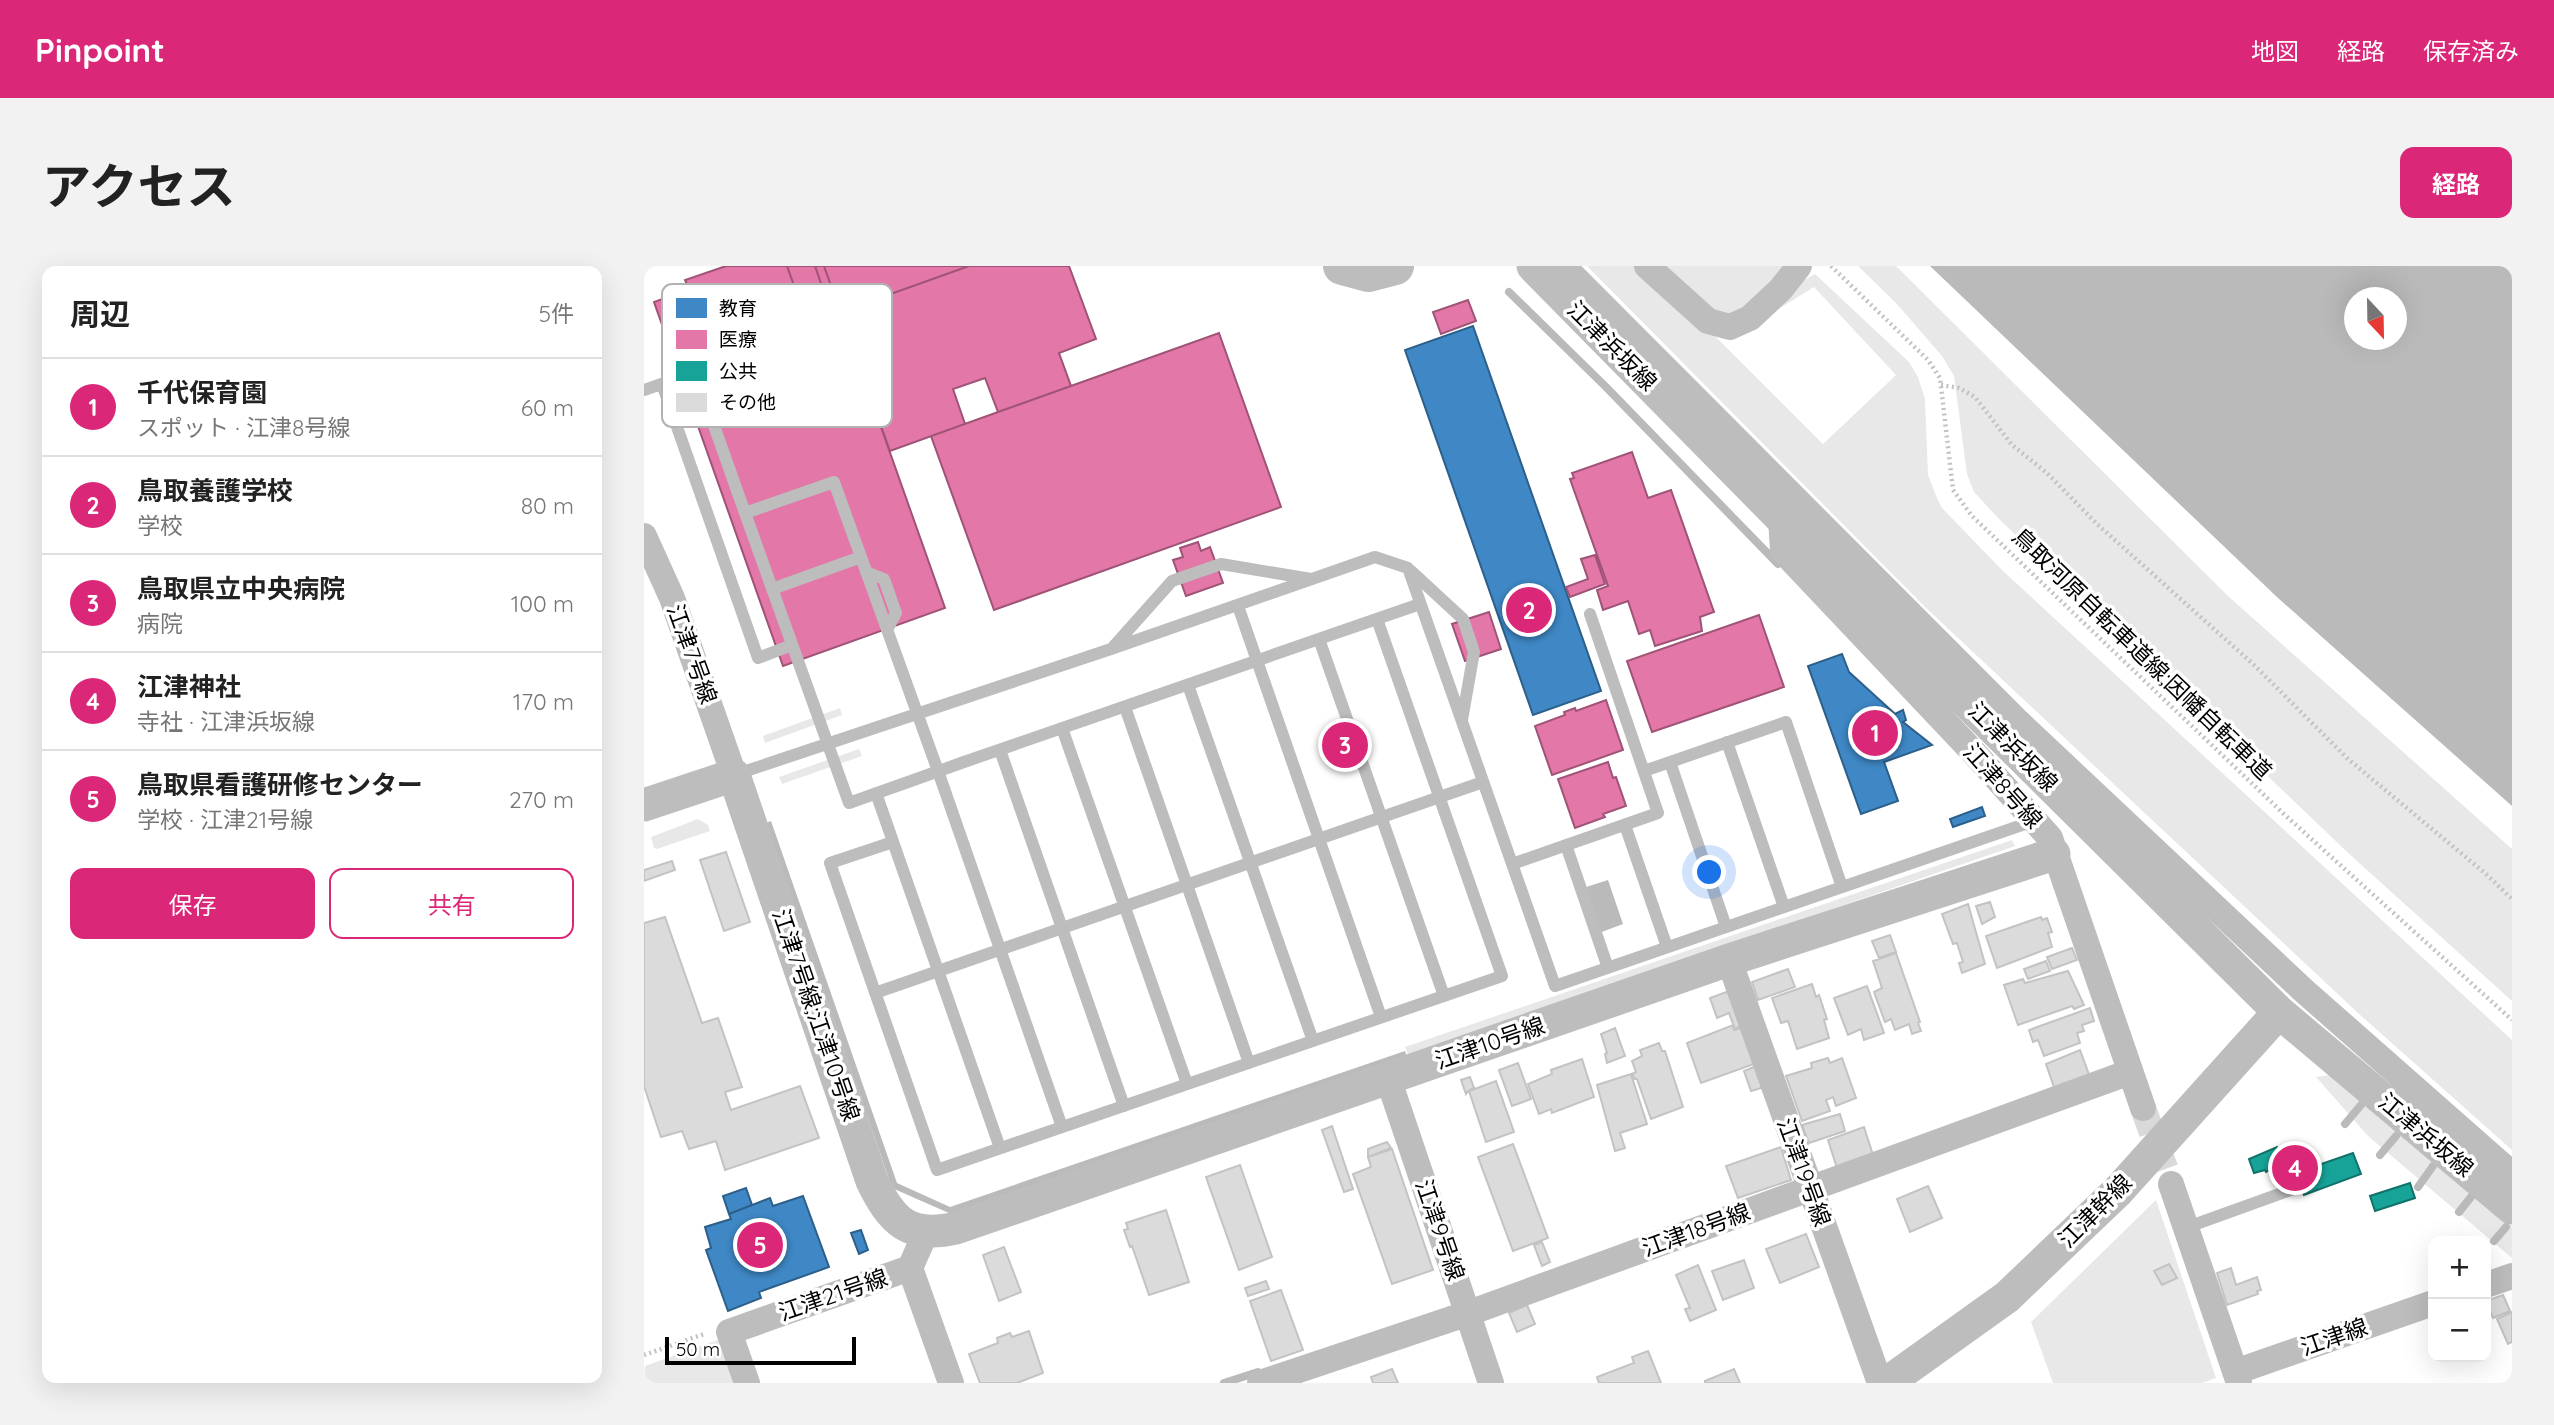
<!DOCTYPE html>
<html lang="ja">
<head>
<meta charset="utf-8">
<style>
	body { margin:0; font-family:Quicksand,"Noto Sans JP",sans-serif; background:#f2f2f2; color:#222 }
	.controls { position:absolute; right:21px; bottom:21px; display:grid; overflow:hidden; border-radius:14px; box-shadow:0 7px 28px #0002 }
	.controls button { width:63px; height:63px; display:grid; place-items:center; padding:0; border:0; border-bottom:2px solid #e0e0e0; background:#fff; color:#222; font:35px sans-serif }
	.compass { position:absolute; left:1700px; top:21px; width:63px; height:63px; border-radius:50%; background:#fff; box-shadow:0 7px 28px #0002; rotate:158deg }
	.scale { position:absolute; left:21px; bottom:18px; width:191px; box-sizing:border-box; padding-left:7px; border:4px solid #000; border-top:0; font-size:19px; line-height:24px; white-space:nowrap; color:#000; -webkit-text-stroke:5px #fff; paint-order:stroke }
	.you { position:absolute; left:1066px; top:607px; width:24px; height:24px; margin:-18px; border:5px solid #fff; border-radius:50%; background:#1a73e8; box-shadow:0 0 0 10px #1a73e833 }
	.badge { display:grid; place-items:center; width:46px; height:46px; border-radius:50%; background:#db2777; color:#fff; font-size:23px; font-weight:700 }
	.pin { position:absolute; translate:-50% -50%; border:4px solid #fff; box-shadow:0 2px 7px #0006 }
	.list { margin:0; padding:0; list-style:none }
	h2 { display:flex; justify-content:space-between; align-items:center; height:91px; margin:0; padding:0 28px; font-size:30px }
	h2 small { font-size:23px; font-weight:400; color:#767676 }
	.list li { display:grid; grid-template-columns:46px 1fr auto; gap:21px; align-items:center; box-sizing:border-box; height:98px; padding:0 28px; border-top:2px solid #e0e0e0 }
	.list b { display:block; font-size:26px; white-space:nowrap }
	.list p { margin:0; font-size:23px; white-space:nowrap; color:#767676 }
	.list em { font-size:23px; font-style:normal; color:#767676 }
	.actions { display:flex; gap:14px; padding:21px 28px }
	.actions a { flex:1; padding:16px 0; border:2px solid #db2777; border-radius:14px; text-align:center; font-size:24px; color:#db2777 }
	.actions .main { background:#db2777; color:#fff }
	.map { position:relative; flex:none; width:1868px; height:1117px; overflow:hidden; border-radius:14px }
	header { display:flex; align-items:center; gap:42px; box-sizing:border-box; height:98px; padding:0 35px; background:#db2777; color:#fff }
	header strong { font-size:33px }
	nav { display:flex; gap:38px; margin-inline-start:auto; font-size:24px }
	.intro { display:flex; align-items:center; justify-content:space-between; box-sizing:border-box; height:168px; padding:0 42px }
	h1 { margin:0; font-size:49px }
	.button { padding:18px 32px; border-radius:14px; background:#db2777; color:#fff; font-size:24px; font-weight:700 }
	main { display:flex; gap:42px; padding:0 42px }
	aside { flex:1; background:#fff; border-radius:14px; box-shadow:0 7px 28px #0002 }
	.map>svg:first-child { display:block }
	.green { fill:#e8e8e8 }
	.water { fill:#bababa; fill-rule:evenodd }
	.schools { fill:#3f88c5; stroke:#2c5f8a; stroke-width:2 }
	.health { fill:#e377a8; stroke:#9f5376; stroke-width:2 }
	.public { fill:#17a398; stroke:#10726a; stroke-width:2 }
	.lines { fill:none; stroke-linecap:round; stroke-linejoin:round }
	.stream { stroke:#bababa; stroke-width:8 }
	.building { fill:#dbdbdb; stroke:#c3c3c3; stroke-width:2 }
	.minor-tunnel { stroke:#d9d9d9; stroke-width:26; stroke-dasharray:26 13; stroke-linecap:butt }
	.path { stroke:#c2c2c2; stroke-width:4.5; stroke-dasharray:2 3.5; stroke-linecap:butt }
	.service { stroke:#bdbdbd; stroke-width:12 }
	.minor { stroke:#bdbdbd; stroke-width:26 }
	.tertiary { stroke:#bdbdbd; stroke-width:33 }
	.primary { stroke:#bdbdbd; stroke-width:38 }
	.labels { text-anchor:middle; stroke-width:7; stroke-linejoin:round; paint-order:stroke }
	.street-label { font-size:23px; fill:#000; stroke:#fff }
	.key { fill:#fff; stroke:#b2b2b2; stroke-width:2 }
	.key-label { font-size:19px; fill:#000 }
</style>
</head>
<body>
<header>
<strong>Pinpoint</strong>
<nav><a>地図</a><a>経路</a><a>保存済み</a></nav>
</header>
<div class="intro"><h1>アクセス</h1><a class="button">経路</a></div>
<main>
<aside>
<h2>周辺<small>5件</small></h2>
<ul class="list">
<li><span class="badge">1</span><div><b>千代保育園</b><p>スポット · 江津8号線</p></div><em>60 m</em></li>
<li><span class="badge">2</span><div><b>鳥取養護学校</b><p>学校</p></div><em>80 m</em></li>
<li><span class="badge">3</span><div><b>鳥取県立中央病院</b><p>病院</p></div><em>100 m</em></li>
<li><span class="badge">4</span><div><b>江津神社</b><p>寺社 · 江津浜坂線</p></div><em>170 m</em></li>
<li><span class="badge">5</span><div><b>鳥取県看護研修センター</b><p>学校 · 江津21号線</p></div><em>270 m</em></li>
</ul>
<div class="actions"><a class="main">保存</a><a>共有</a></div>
</aside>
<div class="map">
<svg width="1868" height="1117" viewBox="0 0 1868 1117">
	<rect width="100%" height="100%" fill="#fff"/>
	<path class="green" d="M 943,0 L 993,0 L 1072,71 L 1179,178 L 1252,109 L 1170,21 L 1130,46 L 1149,20 L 1171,8 L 1265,96 L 1274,111 L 1281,133 L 1284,209 L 1293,232 L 1298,242 L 1358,304 L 1868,774 L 1868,884 L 1714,747 L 1281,341 Z
		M 1012,0 L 1139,0 L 1133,15 L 1084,54 Z
		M 1214,0 L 1252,0 L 1584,330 L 1868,583 L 1868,735 L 1702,585 L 1356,254 L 1330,226 L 1323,208 L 1310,110 L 1298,90 L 1252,37 Z
		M 196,442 L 198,449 L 121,477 L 119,470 Z
		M 215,483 L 218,490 L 138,518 L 135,511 Z
		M 54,553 L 64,559 L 66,565 L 13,583 L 10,582 L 7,571 Z
		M 1368,574 L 1371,580 L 847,761 L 764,788 L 761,781 Z
		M 1687,809 L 1868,960 L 1868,992 L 1724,870 L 1672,811 Z
		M 1512,934 L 1572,1112 L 1558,1117 L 1409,1117 L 1387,1056 Z
		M 76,1073 L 91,1117 L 0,1117 L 1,1100 Z"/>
	<path class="water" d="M 1286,0 L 1868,0 L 1868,540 L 1634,332 ZM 1710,32 L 1752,32 L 1752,74 L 1710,74 Z
		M 127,555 L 253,917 L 306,941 L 761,785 L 763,791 L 307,948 L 248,922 L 122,557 Z
		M 964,614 L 979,658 L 955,667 L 939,622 Z"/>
	<path class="schools" d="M 829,60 L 957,425 L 889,449 L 761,84 Z
		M 1198,388 L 1205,406 L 1251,448 L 1259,444 L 1262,454 L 1259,456 L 1288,479 L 1240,496 L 1254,535 L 1217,548 L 1164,400 Z
		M 1338,541 L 1341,550 L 1309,561 L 1306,553 Z
		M 102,922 L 108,939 L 85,948 L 79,930 Z
		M 159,930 L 185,1001 L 115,1026 L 117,1032 L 84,1045 L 62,984 L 67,982 L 61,961 L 87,953 L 85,948 L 126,932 L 129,940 Z
		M 217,964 L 224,984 L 215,988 L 207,967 Z"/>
	<path class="health" d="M 82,0 L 180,0 L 301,342 L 139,400 L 10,36 L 45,23 L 41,14 Z
		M 143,0 L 425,0 L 452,73 L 415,87 L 427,120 L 354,146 L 341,112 L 309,123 L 321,158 L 246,185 L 233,149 L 201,161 Z
		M 171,0 L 325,0 L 188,49 Z
		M 824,34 L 832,55 L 797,68 L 789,46 Z
		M 575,67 L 637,241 L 350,344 L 287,170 Z
		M 988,186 L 1004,232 L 1027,224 L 1070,346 L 1056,351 L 1058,365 L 1011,380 L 1006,364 L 995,368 L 984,335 L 959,344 L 953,324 L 964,320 L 926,213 L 930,212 L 928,207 Z
		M 554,276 L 557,285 L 566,281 L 579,317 L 542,330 L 529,294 L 539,291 L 536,282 Z
		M 951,289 L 961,318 L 926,331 L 922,321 L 944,313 L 937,293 Z
		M 845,346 L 857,383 L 821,395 L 808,358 Z
		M 1115,349 L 1140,421 L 1008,466 L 983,395 Z
		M 962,434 L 979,484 L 908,509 L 891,460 L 921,449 L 920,446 L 931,442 L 932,445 Z
		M 964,496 L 969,512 L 972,511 L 982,540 L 959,548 L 961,551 L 931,562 L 914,513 Z"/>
	<path class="public" d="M 1633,881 L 1640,897 L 1622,906 L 1621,904 L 1610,907 L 1605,893 Z
		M 1709,887 L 1717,908 L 1660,929 L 1659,926 L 1656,927 L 1650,912 L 1653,911 L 1651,907 Z
		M 1766,917 L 1771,932 L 1731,945 L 1726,930 Z"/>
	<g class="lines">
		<path class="stream" d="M 865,26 L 962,121 L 1134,298
			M 1701,858 L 1717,839
			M 1736,889 L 1752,870
			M 1774,921 L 1789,900
			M 1815,946 L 1827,931
			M 1850,975 L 1862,961
			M 580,1117 L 614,1106"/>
	</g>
	<path class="building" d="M 82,586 L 106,656 L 80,665 L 56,594 Z
		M 28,595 L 31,604 L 0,615 L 0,604 Z
		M 1346,636 L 1351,651 L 1338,658 L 1332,640 Z
		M 1324,638 L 1341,698 L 1318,707 L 1315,697 L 1319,696 L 1313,677 L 1309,678 L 1298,648 Z
		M 21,651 L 58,757 L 74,752 L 98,821 L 81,826 L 87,844 L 156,820 L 175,872 L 81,904 L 72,875 L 45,883 L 38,865 L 17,871 L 0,820 L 0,657 Z
		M 1397,651 L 1398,654 L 1403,652 L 1408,666 L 1404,667 L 1408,681 L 1353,702 L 1342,670 Z
		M 1246,669 L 1252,686 L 1235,692 L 1228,675 Z
		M 1428,682 L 1433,694 L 1408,703 L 1403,691 Z
		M 1252,687 L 1276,756 L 1274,757 L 1277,765 L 1268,768 L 1265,758 L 1251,764 L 1247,753 L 1241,756 L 1230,726 L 1238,722 L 1229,695 Z
		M 1402,695 L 1406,705 L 1384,713 L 1380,703 Z
		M 1144,703 L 1151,721 L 1114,734 L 1108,716 Z
		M 1424,705 L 1440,739 L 1430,743 L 1428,740 L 1374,759 L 1360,719 L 1379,713 L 1381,717 Z
		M 1168,718 L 1172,731 L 1175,729 L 1183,753 L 1180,754 L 1185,772 L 1153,783 L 1144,755 L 1137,757 L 1128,732 Z
		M 1223,720 L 1240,767 L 1220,774 L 1217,763 L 1204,769 L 1190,732 Z
		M 1085,725 L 1096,760 L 1091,763 L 1085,747 L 1073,752 L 1066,732 Z
		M 1446,742 L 1450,755 L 1438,759 L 1440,765 L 1433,767 L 1436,777 L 1400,790 L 1394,774 L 1389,776 L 1385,764 Z
		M 1089,759 L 1090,764 L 1097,762 L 1110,798 L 1057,817 L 1043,777 Z
		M 971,762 L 981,790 L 963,797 L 961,788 L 963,787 L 957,768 Z
		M 1015,777 L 1018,785 L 1021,785 L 1039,841 L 1007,853 L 993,813 L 991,813 L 988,808 L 992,806 L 988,795 L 998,790 L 996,784 Z
		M 1436,784 L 1447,814 L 1412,827 L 1402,798 Z
		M 1184,792 L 1186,797 L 1198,792 L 1212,832 L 1192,840 L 1189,831 L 1182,834 L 1186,845 L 1158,855 L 1142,810 L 1168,802 L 1167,797 Z
		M 938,793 L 950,831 L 908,847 L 907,843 L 895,848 L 884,818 L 908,808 L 907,804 Z
		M 874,797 L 887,833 L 868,840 L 855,804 Z
		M 1112,800 L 1120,821 L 1107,825 L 1100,805 Z
		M 987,808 L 1003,858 L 976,867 L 981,882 L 971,885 L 953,819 Z
		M 826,811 L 830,822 L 824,825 L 822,828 L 817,814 Z
		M 852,815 L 870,866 L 842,876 L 825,825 Z
		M 1196,848 L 1201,865 L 1165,877 L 1158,859 Z
		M 688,860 L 709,923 L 700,926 L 678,864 Z
		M 1220,861 L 1229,889 L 1193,902 L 1184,874 Z
		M 743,876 L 747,882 L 724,891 L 724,883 Z
		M 869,878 L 904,972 L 869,985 L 834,891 Z
		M 1137,881 L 1147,914 L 1094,932 L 1082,900 Z
		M 748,883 L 789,1004 L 748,1018 L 709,908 L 727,901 L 724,891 Z
		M 596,899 L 628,991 L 595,1004 L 562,911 Z
		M 1284,920 L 1298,952 L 1266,966 L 1253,933 Z
		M 522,944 L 545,1016 L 505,1029 L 488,980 L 486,981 L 480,964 L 484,963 L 482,957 Z
		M 1162,968 L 1175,1001 L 1136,1017 L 1122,983 Z
		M 898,976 L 906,996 L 898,1000 L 890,979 Z
		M 360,981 L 377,1026 L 355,1035 L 339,989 Z
		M 1100,994 L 1110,1022 L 1079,1034 L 1068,1005 Z
		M 1525,998 L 1533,1012 L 1518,1019 L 1510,1005 Z
		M 1054,999 L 1072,1044 L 1046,1055 L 1041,1043 L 1046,1042 L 1032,1009 Z
		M 1587,1002 L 1592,1019 L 1613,1011 L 1617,1024 L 1613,1025 L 1614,1028 L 1583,1039 L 1573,1007 Z
		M 622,1015 L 625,1023 L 604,1030 L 601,1022 Z
		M 637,1024 L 659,1084 L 627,1095 L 606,1035 Z
		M 1859,1029 L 1866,1045 L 1849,1052 L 1842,1035 Z
		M 883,1039 L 891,1058 L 873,1066 L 865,1047 Z
		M 1868,1046 L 1868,1076 L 1864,1078 L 1853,1053 Z
		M 385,1065 L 399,1107 L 373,1117 L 336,1117 L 325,1088 L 354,1077 L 353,1072 L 366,1067 L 368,1071 Z
		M 1004,1085 L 1017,1117 L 955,1117 L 953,1111 L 990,1097 L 988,1091 Z
		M 748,1103 L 754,1117 L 729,1117 L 727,1111 Z
		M 1090,1103 L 1096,1117 L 1061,1117 L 1061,1115 Z"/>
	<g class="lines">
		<path class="minor-tunnel" d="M 1499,842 L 1527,918"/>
		<path class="path" d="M 1187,0 L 1284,94 L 1296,112 L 1309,224 L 1328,250 L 1642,550 L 1868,754
			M 1297,119 L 1315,122 L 1331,131 L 1368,179 L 1403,207 L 1453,258 L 1609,398 L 1704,493 L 1842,608 L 1868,633
			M 0,1089 L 60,1068"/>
		<path class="service" d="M 18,118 L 114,392 L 148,379
			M 0,124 L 51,106 L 101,247
			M 767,305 L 819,353 L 830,386 L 818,454
			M 222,306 L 240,313 L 252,347 L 243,364
			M 128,323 L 217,291
			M 594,340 L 737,751
			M 675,373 L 800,730
			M 470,380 L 528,315 L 577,298 L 667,313
			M 544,419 L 669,775
			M 481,441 L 605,797
			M 418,462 L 543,818
			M 1083,476 L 1140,641
			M 356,484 L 480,840
			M 1026,496 L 1082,661
			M 1000,505 L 1142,456 L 1198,621
			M 90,509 L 467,383 L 731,291 L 764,302 L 911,720 L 1390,555
			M 232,527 L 356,882
			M 981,559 L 1023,681
			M 249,576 L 186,597 L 293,904 L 858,710 L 733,353
			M 922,579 L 964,702
			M 868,598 L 1014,547 L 946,348
			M 231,727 L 839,516
			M 418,861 L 294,505 L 190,216 L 101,247 L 205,537 L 320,496 L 776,338
			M 1541,962 L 1649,923"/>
		<path class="minor" d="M 919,0 L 1372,454 L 1659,724 L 1868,908
			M 1003,0 L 1064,55 L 1086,61 L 1106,52 L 1137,23 L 1155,0
			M 1137,252 L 1139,285 L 1332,489 L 1406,572 L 1499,842
			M 0,270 L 28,332 L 90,509
			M 1085,694 L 1236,1117
			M 744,812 L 847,1117
			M 1527,918 L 1595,1117
			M 282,966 L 266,1002 L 307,1117
			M 1842,1019 L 1868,1010
			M 1591,1106 L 1789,1037
			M 103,1117 L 85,1066 L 266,1002
			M 616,1117 L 825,1047 L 1486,806"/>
		<path class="tertiary" d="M 889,0 L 1137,252 L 1635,746 L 1868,942
			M 0,539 L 90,509 L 228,915 C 248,956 265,973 312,962 L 1085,694 L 1410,588
			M 1243,1117 L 1363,1031 L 1474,925 L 1635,746"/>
		<path class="primary" d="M 698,0 L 724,7 L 751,0"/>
	</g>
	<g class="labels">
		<g class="street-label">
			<text transform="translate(968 80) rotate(45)" y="8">江津浜坂線</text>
			<text transform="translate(48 388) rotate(70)" y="8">江津7号線</text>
			<text transform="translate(1498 388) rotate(44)" y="8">鳥取河原自転車道線;因幡自転車道</text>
			<text transform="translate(1369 481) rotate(45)" y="8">江津浜坂線</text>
			<text transform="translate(1359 520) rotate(48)" y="8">江津8号線</text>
			<text transform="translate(172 749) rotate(71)" y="8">江津7号線;江津10号線</text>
			<text transform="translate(846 777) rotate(-19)" y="8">江津10号線</text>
			<text transform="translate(1782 869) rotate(40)" y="8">江津浜坂線</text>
			<text transform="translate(1160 906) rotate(70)" y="8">江津19号線</text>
			<text transform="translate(1451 945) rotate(-45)" y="8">江津幹線</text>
			<text transform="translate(796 964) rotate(71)" y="8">江津9号線</text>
			<text transform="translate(1052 964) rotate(-20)" y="8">江津18号線</text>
			<text transform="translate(189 1029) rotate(-19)" y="8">江津21号線</text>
			<text transform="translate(1690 1071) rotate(-19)" y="8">江津線</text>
		</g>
	</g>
	<rect x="18" y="18" width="230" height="143" rx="10" class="key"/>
	<rect x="32" y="32" width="31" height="20" fill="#3f88c5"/>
	<rect x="32" y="64" width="31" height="19" fill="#e377a8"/>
	<rect x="32" y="95" width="31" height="20" fill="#17a398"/>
	<rect x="32" y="127" width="31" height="19" fill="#dbdbdb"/>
	<g class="key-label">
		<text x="75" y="49">教育</text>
		<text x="75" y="80">医療</text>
		<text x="75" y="112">公共</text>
		<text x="75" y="143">その他</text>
	</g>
</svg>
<div class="controls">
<button>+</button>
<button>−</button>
</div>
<svg class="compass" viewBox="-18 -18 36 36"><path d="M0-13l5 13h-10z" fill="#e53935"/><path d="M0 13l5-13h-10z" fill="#767676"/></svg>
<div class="scale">50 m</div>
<div class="you"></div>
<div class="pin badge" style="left:1231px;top:467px">1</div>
<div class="pin badge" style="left:885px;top:344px">2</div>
<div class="pin badge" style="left:701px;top:479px">3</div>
<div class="pin badge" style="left:1651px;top:902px">4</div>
<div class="pin badge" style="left:116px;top:979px">5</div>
</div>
</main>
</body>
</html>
